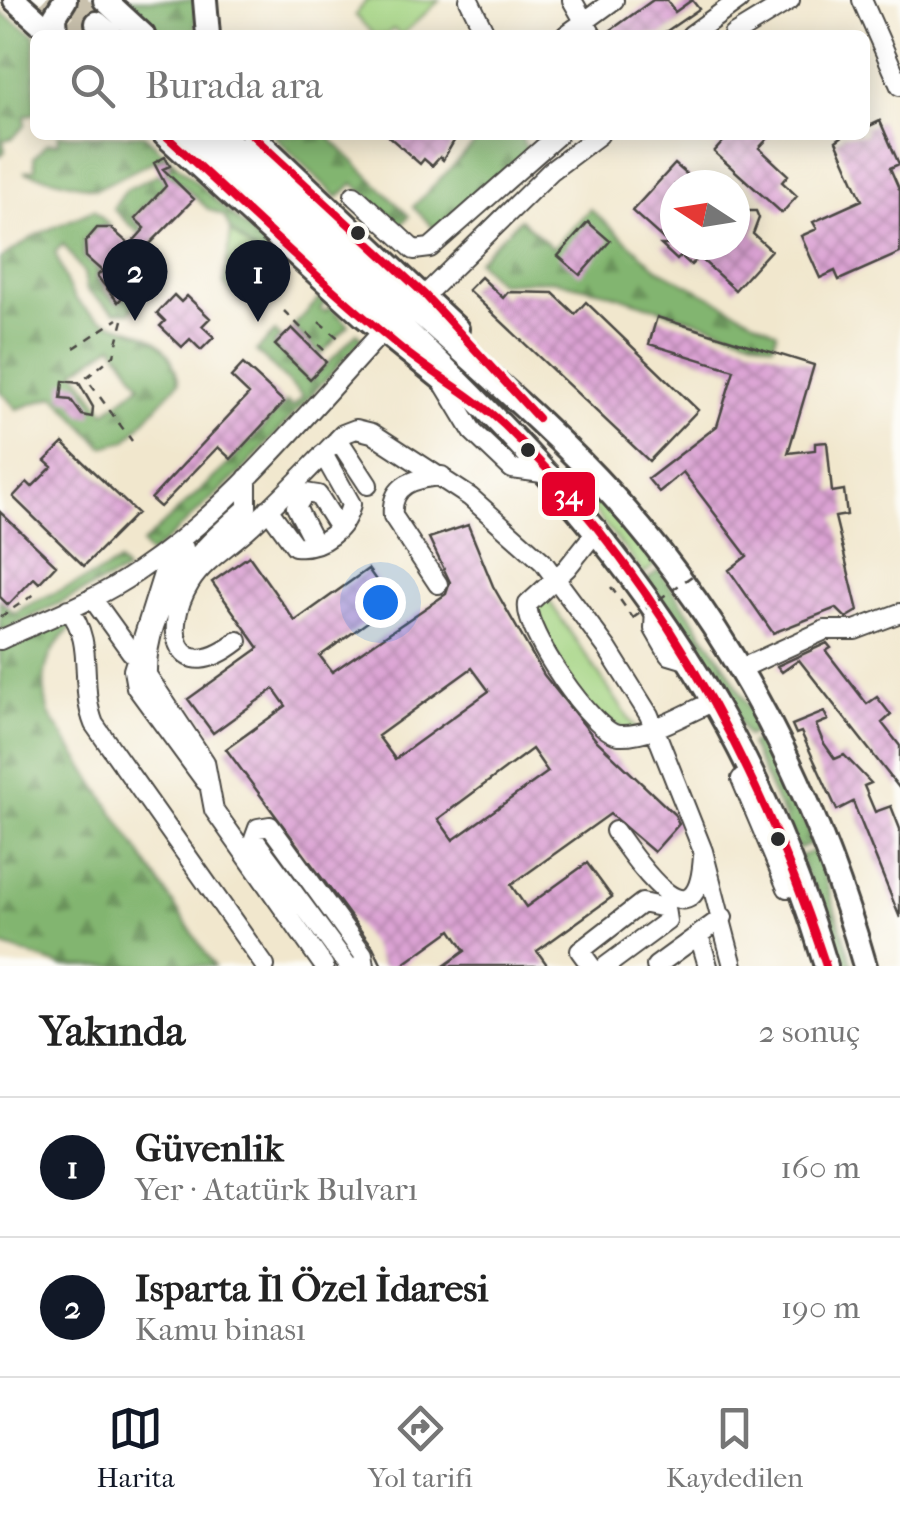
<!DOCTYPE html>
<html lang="tr">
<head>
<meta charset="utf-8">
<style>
	body { margin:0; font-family:"IM FELL French Canon",serif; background:#f2f2f2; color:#222 }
	.compass { position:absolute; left:660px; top:170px; width:90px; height:90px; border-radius:50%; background:#fff; box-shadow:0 5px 25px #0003; rotate:282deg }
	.you { position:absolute; left:380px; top:602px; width:35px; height:35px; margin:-25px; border:8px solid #fff; border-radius:50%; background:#1a73e8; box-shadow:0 0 0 15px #1a73e833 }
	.badge { display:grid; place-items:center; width:65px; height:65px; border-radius:50%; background:#111827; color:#fff; font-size:32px; font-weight:700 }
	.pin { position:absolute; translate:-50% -82px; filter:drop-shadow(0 2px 5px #0008) }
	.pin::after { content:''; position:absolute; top:52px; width:35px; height:30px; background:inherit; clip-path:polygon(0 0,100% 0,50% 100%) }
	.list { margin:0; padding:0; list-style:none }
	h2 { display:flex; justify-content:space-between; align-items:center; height:130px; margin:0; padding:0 40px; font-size:42px }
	h2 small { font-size:32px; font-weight:400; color:#767676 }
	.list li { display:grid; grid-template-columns:65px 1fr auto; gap:30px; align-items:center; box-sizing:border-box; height:140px; padding:0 40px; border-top:2px solid #e0e0e0 }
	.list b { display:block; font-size:38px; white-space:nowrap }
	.list p { margin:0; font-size:32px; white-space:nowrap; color:#767676 }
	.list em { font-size:32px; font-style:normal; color:#767676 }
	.icon { flex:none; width:55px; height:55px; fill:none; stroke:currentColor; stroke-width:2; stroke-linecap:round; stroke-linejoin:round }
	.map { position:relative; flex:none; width:900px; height:966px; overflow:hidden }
	.search { position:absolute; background:#fff; box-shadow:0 5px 25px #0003; left:30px; right:30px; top:30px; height:110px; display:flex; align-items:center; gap:25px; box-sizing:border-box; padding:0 35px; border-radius:15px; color:#767676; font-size:38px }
	.sheet { height:410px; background:#fff }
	nav { display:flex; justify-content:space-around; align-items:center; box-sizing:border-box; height:140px; border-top:2px solid #e0e0e0; background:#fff; font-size:28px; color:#767676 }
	nav a { display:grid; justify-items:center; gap:5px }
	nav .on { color:#111827 }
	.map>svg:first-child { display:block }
	.green { fill:#a3d381; stroke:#677f56; stroke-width:2.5 }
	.forest { fill:url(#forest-firs); stroke:#56704d; stroke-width:2.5; fill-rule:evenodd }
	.building { fill:url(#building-cross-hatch); fill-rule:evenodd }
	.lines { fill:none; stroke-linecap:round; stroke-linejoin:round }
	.major-tunnel { stroke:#c9c1ad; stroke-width:22; stroke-dasharray:22 11; stroke-linecap:butt }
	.minor-casing { stroke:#494743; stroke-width:22 }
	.major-casing { stroke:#494743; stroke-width:28 }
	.path { stroke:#494743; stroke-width:2.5; stroke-dasharray:8 8; stroke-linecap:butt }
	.minor { stroke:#fff; stroke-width:18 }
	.major { stroke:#fff; stroke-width:22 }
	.path-bridge { stroke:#494743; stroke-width:2.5; stroke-dasharray:8 8; stroke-linecap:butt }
	.bus-1-casing { stroke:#fdfcf7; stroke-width:15 }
	.bus-1 { stroke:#e4002b; stroke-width:8 }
	.bus-dot { fill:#2b2b2b; stroke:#fdfcf7; stroke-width:4 }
	.line-badge { stroke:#fdfcf7; stroke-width:4 }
	.badge-label { font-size:28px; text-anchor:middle; font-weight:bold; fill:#fff }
</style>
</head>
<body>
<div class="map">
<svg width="900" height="966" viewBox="0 0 900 966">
	<defs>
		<pattern id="forest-firs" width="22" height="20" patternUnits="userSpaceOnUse" patternTransform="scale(2.5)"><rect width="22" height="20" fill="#82b56f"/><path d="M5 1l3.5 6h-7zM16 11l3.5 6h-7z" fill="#6b935b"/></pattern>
		<pattern id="building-cross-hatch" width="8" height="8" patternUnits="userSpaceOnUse" patternTransform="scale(2.5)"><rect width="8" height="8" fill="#dca3d4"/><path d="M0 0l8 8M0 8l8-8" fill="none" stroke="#b385ac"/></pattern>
	</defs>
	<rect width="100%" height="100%" fill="#fdfcf7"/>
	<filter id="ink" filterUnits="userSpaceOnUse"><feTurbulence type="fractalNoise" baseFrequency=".01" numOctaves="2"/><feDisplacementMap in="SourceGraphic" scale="20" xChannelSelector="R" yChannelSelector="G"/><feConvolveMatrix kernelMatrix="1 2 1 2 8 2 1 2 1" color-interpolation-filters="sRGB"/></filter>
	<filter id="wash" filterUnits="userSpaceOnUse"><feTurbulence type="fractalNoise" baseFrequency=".0048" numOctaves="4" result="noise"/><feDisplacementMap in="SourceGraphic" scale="40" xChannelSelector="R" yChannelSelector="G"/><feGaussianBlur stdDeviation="2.25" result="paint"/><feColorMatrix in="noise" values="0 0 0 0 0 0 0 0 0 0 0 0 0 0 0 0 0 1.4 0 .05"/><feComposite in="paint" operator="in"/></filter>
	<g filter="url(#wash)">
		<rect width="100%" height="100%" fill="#f1e7cd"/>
		<path class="green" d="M 367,0 L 440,0 L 402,35 L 393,29 L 386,35 L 374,35 L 355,15 Z
			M 231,231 L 262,259 L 267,281 L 249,300 L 234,295 L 224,284 Z
			M 596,494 L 655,565 L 644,574 L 587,502 Z
			M 541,589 L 638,732 L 633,734 L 585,708 L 528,604 Z"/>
		<path class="forest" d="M 124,0 L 195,0 L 196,35 L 162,35 Z
			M 0,12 L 35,35 L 35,113 L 25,116 L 25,125 L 13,138 L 3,140 L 5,151 L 0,156 Z
			M 59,135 L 144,135 L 279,258 L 267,281 L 262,259 L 231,231 L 224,216 L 208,209 L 173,176 L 132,218 L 155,240 L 151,244 L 113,209 L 126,190 L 172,167 L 166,155 L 96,189 L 24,172 L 35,169 L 34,158 L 46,144 L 58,143 Z
			M 273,135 L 327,135 L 409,216 L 400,226 L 353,183 L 338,198 Z
			M 483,135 L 520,135 L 528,152 L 439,233 L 413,207 Z
			M 590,209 L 658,269 L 777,332 L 773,345 L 606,292 L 553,280 L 499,283 L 477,261 L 520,219 L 553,248 Z
			M 94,210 L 110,226 L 96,227 L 83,241 L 84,257 L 99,271 L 95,277 L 105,286 L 103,290 L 118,304 L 139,282 L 146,289 L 130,312 L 115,312 L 87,291 L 84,273 L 63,244 L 55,252 C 61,266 65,285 74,297 C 110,344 162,311 179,382 L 126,441 L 103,447 L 55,396 L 17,409 L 0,391 L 0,259 L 38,234 ZM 113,345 L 141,385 L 105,412 L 75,371 Z
			M 320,298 L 325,302 L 320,309 L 325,312 L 330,307 L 349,325 L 321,354 L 293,327 Z
			M 275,332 L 280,337 L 273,345 L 310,382 L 357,333 L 363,338 L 243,470 L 150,555 L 142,544 L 231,462 L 287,402 L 293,407 L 303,396 L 256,351 Z
			M 119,562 L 126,571 L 0,632 L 0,600 L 14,613 C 47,592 85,584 119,562 Z
			M 659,570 L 725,665 L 761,729 L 747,736 L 698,652 L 647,579 Z
			M 60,619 L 78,622 C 46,649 38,673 49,714 L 214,966 L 63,966 L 0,945 L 0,647 Z
			M 765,736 L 814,843 L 798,849 L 750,744 Z
			M 816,850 L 853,966 L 836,966 L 800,856 Z"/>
		<g id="blocks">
			<path class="building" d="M 653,0 L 667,0 L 675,12 L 692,0 L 699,9 L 661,35 L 604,35 Z
				M 880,121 L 899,164 L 890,168 L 900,191 L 900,253 L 839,280 L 835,271 L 820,278 L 801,236 L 817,229 L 813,222 L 862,200 L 836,141 L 844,135 L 865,135 L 865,128 Z
				M 387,135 L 447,135 L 454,141 L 443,160 L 440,157 L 432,166 L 424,159 L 420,164 Z
				M 729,135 L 771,135 L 759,148 L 788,175 L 782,182 L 797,196 L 782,213 L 714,152 Z
				M 165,157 L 170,166 L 163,169 L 194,199 L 137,257 L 157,276 L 147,287 L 138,280 L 118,302 L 97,276 L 102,271 L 86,257 L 85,242 L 97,228 L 111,228 L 130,245 L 145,228 L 135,219 L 166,186 L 154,163 Z
				M 675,164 L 699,185 L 675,185 L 675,245 L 735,245 L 735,219 L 749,211 L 756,211 L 759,218 L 753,234 L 771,250 L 735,290 L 699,257 L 691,265 L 681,256 L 677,260 L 661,245 L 670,245 L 632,211 Z
				M 588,222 L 610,241 L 580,275 L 558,256 Z
				M 481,277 L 503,298 L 508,292 L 553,293 L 575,314 L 586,302 L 698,410 L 649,461 L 468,290 Z
				M 174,295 L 181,302 L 187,296 L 210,318 L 202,326 L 214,337 L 201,350 L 190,339 L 182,347 L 160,326 L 165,321 L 157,313 Z
				M 657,317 L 814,365 L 788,453 L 815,450 L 815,443 L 827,442 L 832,492 L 844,490 L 847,515 L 835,517 L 858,611 L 846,618 L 836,608 L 773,633 L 729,570 L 747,556 L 683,472 L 659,492 L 648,479 L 717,426 L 734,370 L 649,344 Z
				M 292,328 L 326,362 L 310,379 L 275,345 Z
				M 243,364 L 284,402 L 231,459 L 218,447 L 160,507 L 151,499 L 249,394 L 231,377 Z
				M 63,381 L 79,383 L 93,407 L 92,417 L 82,415 L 71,400 L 61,399 Z
				M 63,443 L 137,513 L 84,566 L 13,497 L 27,482 L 32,487 L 52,467 L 45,461 Z
				M 0,512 L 56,565 L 39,583 L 34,578 L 8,605 L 0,597 Z
				M 468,525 L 493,586 L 544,675 L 596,740 L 675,815 L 679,824 L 654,852 L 610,814 L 511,885 L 526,907 L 587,863 L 612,897 L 537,951 L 548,966 L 444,966 L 465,951 L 451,930 L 401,966 L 382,966 L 373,947 L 226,749 L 286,706 L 274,689 L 213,733 L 188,699 L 259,648 L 212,582 L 249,556 L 295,621 L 368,569 L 393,604 L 320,656 L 332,672 L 446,594 L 450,582 L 429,538 ZM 472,668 L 489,691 L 395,759 L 378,736 ZM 532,749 L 548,772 L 453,840 L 438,819 Z
				M 827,643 L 831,648 L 826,651 L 867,704 L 877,697 L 891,715 L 882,723 L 900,746 L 900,789 L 799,660 L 782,672 L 777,666 Z
				M 824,712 L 828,720 L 816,725 L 823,742 L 835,759 L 844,755 L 871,783 L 864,786 L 875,812 L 891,806 L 900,829 L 900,918 L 853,802 L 837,810 L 801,732 L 796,734 L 792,725 Z"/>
		</g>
	</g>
	<g filter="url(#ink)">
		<use href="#blocks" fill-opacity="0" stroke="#494743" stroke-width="2.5"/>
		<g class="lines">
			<path class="major-tunnel" d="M 44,0 L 82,35
				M 73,0 L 97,23"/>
			<defs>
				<path id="minor" d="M 469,0 L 486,35
					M 572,0 L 592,35
					M 862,0 L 900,86
					M 566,35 L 614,0
					M 691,35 L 739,0
					M 733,35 L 790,0
					M 354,195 L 414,250 L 430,248 L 558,135
					M 425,295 L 551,171 L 599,135
					M 441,379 L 473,432 L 512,469 L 550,474
					M 338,439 L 368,485
					M 247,478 L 247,508 C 197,552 145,602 147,675 L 205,762 L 214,810 L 324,966
					M 268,509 L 295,546 C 322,549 346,529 351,504 L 323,454
					M 598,529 L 567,568 L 528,604 C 523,629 593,733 619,735 C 650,737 687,712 715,701
					M 315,544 L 296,507 L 305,493 L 318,495 L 339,528
					M 184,548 L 163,574 L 133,670 L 136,687 L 205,781
					M 438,584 L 393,516 C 390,484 415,478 442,476
					M 92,598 L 131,652
					M 655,607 L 654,629 L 669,655 L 689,661
					M 68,609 C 96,642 78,684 94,724 L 265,966
					M 0,640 C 46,619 95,601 137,572 C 231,509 306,414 382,332
					M 238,641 C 178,688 160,632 190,583 C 204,560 231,545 251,526 C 283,497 313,465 343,434 L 356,429 L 372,433 L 470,497 L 543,562 L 607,648 L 649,715 L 703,851 L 733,966
					M 740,669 L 825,630 L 855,630 L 900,613
					M 741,779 L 787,888
					M 615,831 C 635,859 697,954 703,856
					M 699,935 L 708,966
					M 348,966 L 254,839 L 258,828 L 270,826 L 363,954 L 365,966
					M 591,966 L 580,951 L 642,903 L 665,908 L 667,921 L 606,966
					M 656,966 L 723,917"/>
				<path id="major" d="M 15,0 L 54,35
					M 105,0 L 143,35
					M 205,0 L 208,35
					M 97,23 L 111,35
					M 56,35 L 55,16 L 65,0
					M 165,135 L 364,316 L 451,386
					M 192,135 C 472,389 715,587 826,966
					M 222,135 C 289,196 357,258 425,318 C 489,376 554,431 612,495 C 734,629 816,793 865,966
					M 252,135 L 457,329"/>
			</defs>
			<use href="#minor" class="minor-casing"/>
			<use href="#major" class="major-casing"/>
			<path class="path" d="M 284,311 L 328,354
				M 123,320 L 114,355 L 86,378 L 132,441
				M 319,322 L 341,340
				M 74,348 L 118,319
				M 611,587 L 638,625
				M 0,617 L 38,592"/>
			<use href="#minor" class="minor"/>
			<use href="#major" class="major"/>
			<path class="path-bridge" d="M 633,618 L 692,576"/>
			<defs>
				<path id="bus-1" d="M 165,135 C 243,206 319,281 401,348 C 434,375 473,395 504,425 C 658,575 759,763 826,966
					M 252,135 L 425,295 L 538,418"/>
			</defs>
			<use href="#bus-1" class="bus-1-casing"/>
			<use href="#bus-1" class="bus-1"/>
		</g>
	</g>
	<g class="bus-dot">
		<circle cx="358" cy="233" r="9"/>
		<circle cx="528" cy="450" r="9"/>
		<circle cx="778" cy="839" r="9"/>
	</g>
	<rect class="line-badge" x="540" y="470" width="57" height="48" rx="10" fill="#e4002b"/>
	<g class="badge-label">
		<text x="568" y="504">34</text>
	</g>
</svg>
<svg class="compass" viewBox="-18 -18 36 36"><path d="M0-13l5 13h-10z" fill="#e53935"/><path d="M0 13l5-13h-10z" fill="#767676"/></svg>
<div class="you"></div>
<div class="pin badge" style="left:258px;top:322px">1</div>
<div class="pin badge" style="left:135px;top:321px">2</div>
<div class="search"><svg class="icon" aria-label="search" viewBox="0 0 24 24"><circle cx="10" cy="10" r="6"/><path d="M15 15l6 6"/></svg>Burada ara</div>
</div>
<section class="sheet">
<h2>Yakında<small>2 sonuç</small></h2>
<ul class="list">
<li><span class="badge">1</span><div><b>Güvenlik</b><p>Yer · Atatürk Bulvarı</p></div><em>160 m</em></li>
<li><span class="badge">2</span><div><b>Isparta İl Özel İdaresi</b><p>Kamu binası</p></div><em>190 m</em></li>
</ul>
</section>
<nav>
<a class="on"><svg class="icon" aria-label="map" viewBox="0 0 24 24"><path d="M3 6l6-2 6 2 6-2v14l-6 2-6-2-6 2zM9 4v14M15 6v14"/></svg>Harita</a>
<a><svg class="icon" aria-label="directions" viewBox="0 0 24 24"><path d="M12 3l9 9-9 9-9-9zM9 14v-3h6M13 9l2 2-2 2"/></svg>Yol tarifi</a>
<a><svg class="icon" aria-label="saved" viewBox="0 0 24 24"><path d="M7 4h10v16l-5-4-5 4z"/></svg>Kaydedilen</a>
</nav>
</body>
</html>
